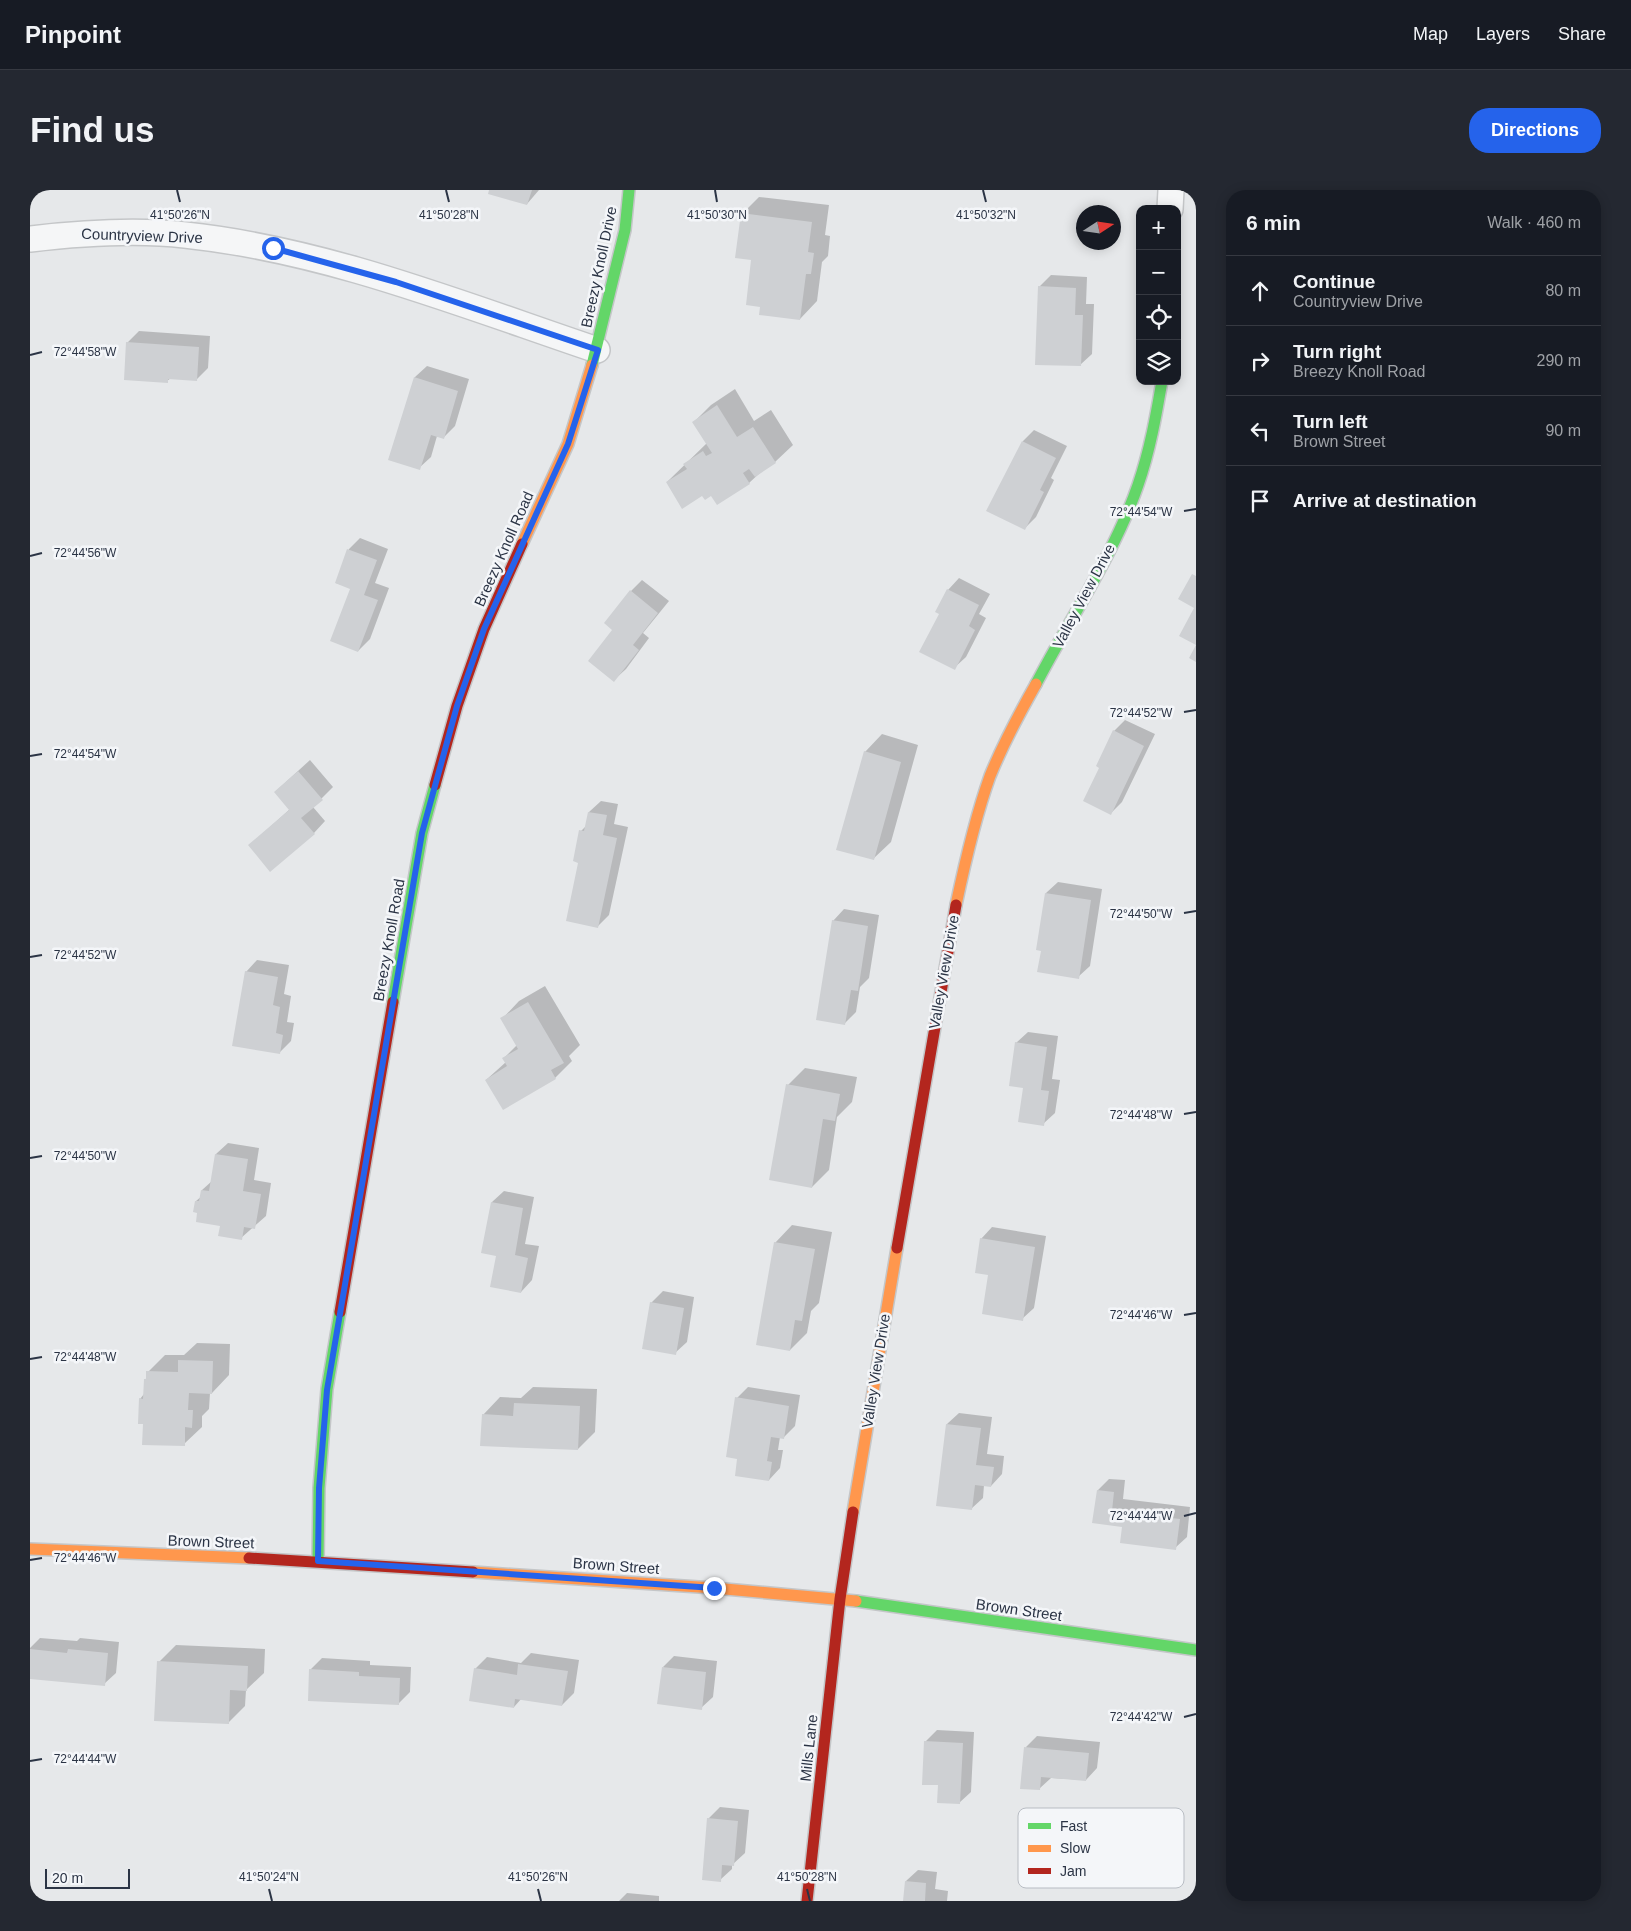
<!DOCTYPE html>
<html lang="en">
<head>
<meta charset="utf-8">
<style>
	body { margin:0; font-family:Arial,sans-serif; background:#242831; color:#f1f3f6 }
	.controls { position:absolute; right:15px; top:15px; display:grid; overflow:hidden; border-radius:10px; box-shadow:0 2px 12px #0003 }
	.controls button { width:45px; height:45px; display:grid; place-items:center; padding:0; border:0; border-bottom:1px solid #363941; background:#171b24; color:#f1f3f6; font:25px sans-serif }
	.compass { position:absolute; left:1046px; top:15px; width:45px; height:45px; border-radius:50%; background:#171b24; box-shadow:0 2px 12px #0003; rotate:78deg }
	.scale { position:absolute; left:15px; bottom:12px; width:85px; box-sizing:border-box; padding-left:5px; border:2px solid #2b3445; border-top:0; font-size:14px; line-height:18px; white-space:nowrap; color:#2b3445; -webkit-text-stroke:4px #f4f6f9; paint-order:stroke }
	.stop { position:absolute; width:15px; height:15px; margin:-11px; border:4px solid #2563eb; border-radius:50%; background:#fff }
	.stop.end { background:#2563eb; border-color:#fff; box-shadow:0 1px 5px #0008 }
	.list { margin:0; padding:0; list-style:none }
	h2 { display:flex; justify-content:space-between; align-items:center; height:65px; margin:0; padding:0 20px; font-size:21px }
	h2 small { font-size:16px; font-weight:400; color:#9ea1a6 }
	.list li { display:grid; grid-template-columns:32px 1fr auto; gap:15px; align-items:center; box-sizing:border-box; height:70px; padding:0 20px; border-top:1px solid #363941 }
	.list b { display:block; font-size:19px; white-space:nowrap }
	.list p { margin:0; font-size:16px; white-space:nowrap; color:#9ea1a6 }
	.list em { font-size:16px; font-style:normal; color:#9ea1a6 }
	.icon { flex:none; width:28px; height:28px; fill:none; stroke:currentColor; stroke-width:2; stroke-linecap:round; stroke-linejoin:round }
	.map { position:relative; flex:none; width:1166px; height:1711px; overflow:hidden; border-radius:20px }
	header { display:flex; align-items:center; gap:30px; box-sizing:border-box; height:70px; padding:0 25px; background:#171b24; border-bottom:1px solid #363941 }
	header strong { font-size:24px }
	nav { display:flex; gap:28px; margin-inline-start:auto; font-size:18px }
	.intro { display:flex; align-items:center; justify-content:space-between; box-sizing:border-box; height:120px; padding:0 30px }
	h1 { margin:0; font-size:35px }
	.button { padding:12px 22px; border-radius:20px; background:#2563eb; color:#fff; font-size:18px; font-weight:700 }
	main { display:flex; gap:30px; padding:0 30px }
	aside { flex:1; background:#171b24; border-radius:20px; box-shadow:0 2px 12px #0003 }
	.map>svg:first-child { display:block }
	.shadow { fill:#0003 }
	.building { fill:#ced0d3 }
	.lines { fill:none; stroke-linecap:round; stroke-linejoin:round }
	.street-casing { stroke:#c4c6c8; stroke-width:28 }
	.fast-casing { stroke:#c4c6c8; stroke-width:14 }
	.slow-casing { stroke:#c4c6c8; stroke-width:14 }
	.jam-casing { stroke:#c4c6c8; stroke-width:14 }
	.street { stroke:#f5f6f7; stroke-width:25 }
	.fast { stroke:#63d668; stroke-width:11 }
	.slow { stroke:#ff974d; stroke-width:11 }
	.jam { stroke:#b3261e; stroke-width:11 }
	.route { stroke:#2563eb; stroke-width:6 }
	.ticks { fill:none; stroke:#2b3445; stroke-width:2 }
	.labels { text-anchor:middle; stroke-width:5; stroke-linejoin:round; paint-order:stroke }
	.street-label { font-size:15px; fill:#2b3445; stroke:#f4f6f9 }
	.key { fill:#f4f6f9; stroke:#b8bcc3; stroke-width:1 }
	.key-label { font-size:14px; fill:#2b3445 }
	.ticks-label { font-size:12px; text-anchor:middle; fill:#2b3445; stroke:#f4f6f9; stroke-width:5; stroke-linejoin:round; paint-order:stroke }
</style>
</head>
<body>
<header>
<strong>Pinpoint</strong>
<nav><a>Map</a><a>Layers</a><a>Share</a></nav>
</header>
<div class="intro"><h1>Find us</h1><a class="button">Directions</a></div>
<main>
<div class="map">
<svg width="1166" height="1711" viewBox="0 0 1166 1711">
	<rect width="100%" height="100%" fill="#e6e8ea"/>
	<path class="shadow" d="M 460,0 L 509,0 L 497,14 Z
		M 729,7 L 799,15 L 795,45 L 800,46 L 798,66 L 792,72 L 787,111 L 770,129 L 722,69 L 712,24 Z
		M 1021,85 L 1057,87 L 1056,114 L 1064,114 L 1062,164 L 1050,175 L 1009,97 Z
		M 109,141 L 180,146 L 178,178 L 167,189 L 141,188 L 137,191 L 97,153 Z
		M 397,176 L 439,189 L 425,236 L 413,248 L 407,246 L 401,267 L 389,278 L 359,269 L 385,187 Z
		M 705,199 L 724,231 L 741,220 L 763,255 L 745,272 L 732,281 L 719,293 L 682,305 L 672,304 L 637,292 L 677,253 L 664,232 L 681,215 Z
		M 1004,240 L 1037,256 L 1021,288 L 1024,290 L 1006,327 L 994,339 L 993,251 Z
		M 330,348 L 358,359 L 345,393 L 359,398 L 340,449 L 328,461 L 321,398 L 306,393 L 319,359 Z
		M 929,388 L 960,404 L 949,424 L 956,428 L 936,467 L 924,478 L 911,423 L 918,400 Z
		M 612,390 L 639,411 L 613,443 L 619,448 L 596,479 L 584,490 L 584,440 L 601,401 Z
		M 1095,530 L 1125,544 L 1092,612 L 1081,623 L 1071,577 L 1084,541 Z
		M 852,544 L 888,555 L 861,652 L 843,669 L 835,562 Z
		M 280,570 L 303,597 L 283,617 L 295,631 L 284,643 L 220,655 L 260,619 L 245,602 Z
		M 571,611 L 588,614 L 584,634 L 598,637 L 579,725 L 568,736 L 550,672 L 551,641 L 557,635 L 559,622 Z
		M 1028,692 L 1072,699 L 1060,776 L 1048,787 L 1012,760 L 1016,703 Z
		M 814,719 L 849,725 L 839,788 L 830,797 L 826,822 L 814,834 L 803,731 Z
		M 227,770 L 259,775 L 254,804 L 261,806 L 257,832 L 264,833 L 261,851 L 249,863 L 216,782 Z
		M 515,796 L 550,855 L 539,866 L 542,871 L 525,888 L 456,890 L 476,872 L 474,868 L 487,855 L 472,829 L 489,811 Z
		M 998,842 L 1028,846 L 1022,889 L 1030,890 L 1025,923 L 1013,934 L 994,897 L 986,853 Z
		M 775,878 L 827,887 L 822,912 L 807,927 L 799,980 L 782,997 L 758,895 Z
		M 198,953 L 229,958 L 224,990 L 241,993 L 236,1026 L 211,1048 L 169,1022 L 166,1011 L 172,1006 L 172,1000 L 182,991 L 186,964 Z
		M 474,1001 L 504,1007 L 495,1054 L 509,1056 L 502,1090 L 491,1102 L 468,1065 L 452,1062 L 462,1012 Z
		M 762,1035 L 802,1042 L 789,1113 L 781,1121 L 777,1143 L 760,1160 L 745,1053 Z
		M 962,1037 L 1016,1046 L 1004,1118 L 992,1129 L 960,1084 L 951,1049 Z
		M 633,1101 L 664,1107 L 657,1152 L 645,1163 L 621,1113 Z
		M 167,1153 L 200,1154 L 199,1185 L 182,1203 L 180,1203 L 179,1219 L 172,1226 L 172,1237 L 154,1254 L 114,1233 L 110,1209 L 114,1204 L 115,1190 L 117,1187 L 118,1182 L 135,1165 L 154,1165 Z
		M 503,1197 L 567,1199 L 565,1242 L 548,1259 L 453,1225 L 470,1207 L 491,1208 Z
		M 718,1197 L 770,1205 L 765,1236 L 754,1247 L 750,1247 L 748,1260 L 753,1260 L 750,1278 L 739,1290 L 709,1268 L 707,1208 Z
		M 929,1223 L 962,1227 L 957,1264 L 974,1266 L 972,1284 L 961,1296 L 954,1295 L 953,1308 L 941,1319 L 907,1315 L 917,1234 Z
		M 1079,1289 L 1095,1290 L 1093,1309 L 1160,1317 L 1157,1347 L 1145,1358 L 1094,1336 L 1064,1332 L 1068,1300 Z
		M 10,1448 L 47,1451 L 50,1448 L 89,1452 L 86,1483 L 74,1494 L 0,1488 L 0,1458 Z
		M 146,1455 L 235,1459 L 234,1483 L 216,1500 L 215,1516 L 198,1533 L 129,1472 Z
		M 501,1463 L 549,1470 L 544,1503 L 532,1515 L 492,1508 L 484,1517 L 445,1479 L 457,1467 L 491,1473 Z
		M 644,1466 L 687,1471 L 683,1507 L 671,1518 L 633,1477 Z
		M 292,1468 L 340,1471 L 340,1475 L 381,1477 L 380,1502 L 368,1514 L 280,1480 Z
		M 907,1540 L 944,1542 L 941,1602 L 929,1613 L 895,1552 Z
		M 1007,1546 L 1070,1552 L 1067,1578 L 1056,1590 L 1021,1588 L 1009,1599 L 996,1557 Z
		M 690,1617 L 719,1620 L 715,1663 L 702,1675 L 702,1679 L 690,1690 L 678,1629 Z
		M 888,1680 L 907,1682 L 905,1699 L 918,1701 L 917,1711 L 874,1711 L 876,1691 Z
		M 597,1703 L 629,1706 L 629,1711 L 589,1711 Z"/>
	<path class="building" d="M 459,0 L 502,0 L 497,15 L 458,4 Z
		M 711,23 L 782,32 L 778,62 L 784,63 L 781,84 L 776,84 L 770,130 L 729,125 L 730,117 L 716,115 L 721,70 L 705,68 Z
		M 1008,96 L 1046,98 L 1045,125 L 1053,125 L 1051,176 L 1005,175 Z
		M 96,152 L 169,157 L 167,191 L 138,189 L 138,193 L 94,190 Z
		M 384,187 L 428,201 L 414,249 L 401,245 L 390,280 L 358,270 Z
		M 687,215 L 707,247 L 723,237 L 746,273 L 725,287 L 719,279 L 713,283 L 720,294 L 687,315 L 681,306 L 675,310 L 672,306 L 652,319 L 636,292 L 657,279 L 653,274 L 673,261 L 676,266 L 682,263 L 662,232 Z
		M 992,251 L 1026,268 L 1010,300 L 1014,302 L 995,340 L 956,321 Z
		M 317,359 L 347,370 L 334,405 L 348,410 L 328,462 L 300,451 L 320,399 L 305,393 Z
		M 1162,384 L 1166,386 L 1166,472 L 1159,468 L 1166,455 L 1149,446 L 1164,418 L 1148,409 Z
		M 917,399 L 949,415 L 939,436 L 945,440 L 925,480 L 889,462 L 909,424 L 905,422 Z
		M 600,400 L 628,423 L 603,455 L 609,460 L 584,492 L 558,471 L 582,440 L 574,433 Z
		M 1083,540 L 1114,556 L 1081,625 L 1053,611 L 1069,578 L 1066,576 Z
		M 834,561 L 871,572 L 844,670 L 806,660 Z
		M 268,581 L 293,610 L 271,628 L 285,644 L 240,682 L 218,655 L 259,620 L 244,602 Z
		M 558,622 L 577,625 L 573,645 L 587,648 L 568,738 L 536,731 L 548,673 L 543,671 L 549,640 L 554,641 Z
		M 1015,703 L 1061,710 L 1049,789 L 1007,782 L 1011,761 L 1006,760 Z
		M 802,730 L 838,736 L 828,801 L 821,800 L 815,835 L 786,830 Z
		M 215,781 L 248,787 L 243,815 L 250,817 L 246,843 L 253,845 L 250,864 L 202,856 Z
		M 498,812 L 534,873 L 521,880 L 526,889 L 473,920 L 455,890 L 477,876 L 472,868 L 488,859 L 470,828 Z
		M 985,852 L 1017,857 L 1011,900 L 1019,901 L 1014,936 L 988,932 L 993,898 L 979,896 Z
		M 756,894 L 810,904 L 805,931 L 793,929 L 782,998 L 739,990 Z
		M 185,964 L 218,969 L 213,1001 L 231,1004 L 225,1039 L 214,1037 L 212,1050 L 188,1046 L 190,1036 L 166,1032 L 167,1023 L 163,1022 L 165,1011 L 169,1011 L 171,1000 L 179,1001 Z
		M 461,1012 L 493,1018 L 485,1065 L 498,1068 L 491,1103 L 460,1097 L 466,1066 L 451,1063 Z
		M 950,1048 L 1005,1057 L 993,1131 L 952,1124 L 958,1085 L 945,1083 Z
		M 744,1052 L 785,1059 L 772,1131 L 765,1130 L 760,1161 L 726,1155 Z
		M 620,1112 L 654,1118 L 646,1165 L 612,1159 Z
		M 148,1170 L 183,1171 L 182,1204 L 159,1203 L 158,1220 L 163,1220 L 162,1238 L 155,1237 L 155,1256 L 112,1255 L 113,1234 L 108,1234 L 109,1208 L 113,1209 L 114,1189 L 116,1189 L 116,1181 L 148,1182 Z
		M 705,1207 L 759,1216 L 754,1249 L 741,1247 L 737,1271 L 742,1272 L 739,1291 L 705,1286 L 707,1269 L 696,1267 Z
		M 484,1213 L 550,1216 L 548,1260 L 450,1256 L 452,1224 L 483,1226 Z
		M 916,1234 L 951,1238 L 946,1275 L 964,1277 L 961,1297 L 945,1295 L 942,1320 L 906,1316 Z
		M 1067,1300 L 1084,1302 L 1082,1321 L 1150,1329 L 1146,1360 L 1090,1353 L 1092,1337 L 1062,1333 Z
		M 0,1459 L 37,1463 L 38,1459 L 78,1463 L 75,1496 L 0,1489 Z
		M 127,1471 L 218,1476 L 217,1501 L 200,1500 L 199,1534 L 124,1531 Z
		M 488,1474 L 538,1481 L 532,1516 L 485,1509 L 484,1518 L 439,1511 L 444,1478 L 487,1485 Z
		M 632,1477 L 676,1482 L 672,1520 L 627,1514 Z
		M 279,1479 L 329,1482 L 329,1486 L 370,1488 L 369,1515 L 278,1511 Z
		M 894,1551 L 933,1553 L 930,1614 L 907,1613 L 908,1595 L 892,1595 Z
		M 994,1557 L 1059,1563 L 1056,1591 L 1011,1587 L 1010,1600 L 990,1599 Z
		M 677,1628 L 708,1631 L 704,1676 L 692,1675 L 691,1692 L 672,1690 Z
		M 875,1691 L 896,1693 L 895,1711 L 873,1711 Z"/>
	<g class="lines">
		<defs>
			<path id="street" d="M 1140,19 L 1141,0
				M 0,49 C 51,43 104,39 155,45 C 297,60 433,115 567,160"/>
			<path id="fast" d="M 562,175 L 595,40 L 599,0
				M 1006,494 C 1040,428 1084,365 1108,295 C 1120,260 1126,226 1132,191
				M 363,812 L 392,643 L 405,595
				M 288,1371 L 289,1298 L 297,1199 L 310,1122
				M 826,1411 L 1166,1460"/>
			<path id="slow" d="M 492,354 L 538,254 L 562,175
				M 926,715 C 935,672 945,628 960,586 C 973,554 989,524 1006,494
				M 823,1322 L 867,1058
				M 0,1359 L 219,1368
				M 443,1382 L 684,1398 L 826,1411"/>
			<path id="jam" d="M 405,595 L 427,516 L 454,439 L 492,354
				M 867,1058 L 926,715
				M 310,1122 L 363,812
				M 219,1368 L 443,1382
				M 777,1711 L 810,1409 L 823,1322"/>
		</defs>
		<use href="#street" class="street-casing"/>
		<use href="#fast" class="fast-casing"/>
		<use href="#slow" class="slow-casing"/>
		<use href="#jam" class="jam-casing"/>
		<use href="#street" class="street"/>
		<use href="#fast" class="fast"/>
		<use href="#slow" class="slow"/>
		<use href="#jam" class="jam"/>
	</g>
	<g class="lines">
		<path class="route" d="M 243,58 L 366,92 L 568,160 L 538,254 L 454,439 L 427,516 L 392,643 L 297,1200 L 289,1298 L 288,1371 L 684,1398"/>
	</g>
	<path class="ticks" d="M 147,0 L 150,12M 416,0 L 419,12M 685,0 L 687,12M 953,0 L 956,12M 0,165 L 12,162M 1154,321 L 1166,319M 0,366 L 12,363M 1154,522 L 1166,520M 0,566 L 12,564M 1154,723 L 1166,721M 0,767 L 12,765M 1154,924 L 1166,922M 0,968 L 12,966M 1154,1125 L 1166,1123M 0,1169 L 12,1167M 1154,1326 L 1166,1323M 0,1370 L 12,1368M 1154,1527 L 1166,1524M 0,1571 L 12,1569M 239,1699 L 242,1711M 508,1699 L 511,1711M 777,1699 L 780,1711"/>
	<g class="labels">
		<g class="street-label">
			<text transform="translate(112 46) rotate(2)" y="5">Countryview Drive</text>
			<text transform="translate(569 77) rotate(-78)" y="5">Breezy Knoll Drive</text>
			<text transform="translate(474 359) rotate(-66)" y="5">Breezy Knoll Road</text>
			<text transform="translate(1054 406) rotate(-62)" y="5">Valley View Drive</text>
			<text transform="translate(359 750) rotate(-80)" y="5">Breezy Knoll Road</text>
			<text transform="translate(914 782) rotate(-80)" y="5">Valley View Drive</text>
			<text transform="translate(846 1181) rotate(-81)" y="5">Valley View Drive</text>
			<text transform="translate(181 1352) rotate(2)" y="5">Brown Street</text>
			<text transform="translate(586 1376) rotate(4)" y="5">Brown Street</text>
			<text transform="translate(989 1420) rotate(8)" y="5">Brown Street</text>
			<text transform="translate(779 1558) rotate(-84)" y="5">Mills Lane</text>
		</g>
	</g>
	<rect x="988" y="1618" width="166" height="80" rx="8" class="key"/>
	<rect x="998" y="1633" width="23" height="6" fill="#63d668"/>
	<rect x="998" y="1655" width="23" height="7" fill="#ff974d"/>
	<rect x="998" y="1678" width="23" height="6" fill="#b3261e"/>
	<g class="key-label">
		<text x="1030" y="1641">Fast</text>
		<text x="1030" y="1663">Slow</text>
		<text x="1030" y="1686">Jam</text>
	</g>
	<g class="ticks-label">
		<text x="150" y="29">41°50'26"N</text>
		<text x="419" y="29">41°50'28"N</text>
		<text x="687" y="29">41°50'30"N</text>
		<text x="956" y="29">41°50'32"N</text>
		<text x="55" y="166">72°44'58"W</text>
		<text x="1111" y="326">72°44'54"W</text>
		<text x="55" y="367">72°44'56"W</text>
		<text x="1111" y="527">72°44'52"W</text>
		<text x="55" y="568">72°44'54"W</text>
		<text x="1111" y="728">72°44'50"W</text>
		<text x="55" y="769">72°44'52"W</text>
		<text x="1111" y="929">72°44'48"W</text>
		<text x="55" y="970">72°44'50"W</text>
		<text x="1111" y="1129">72°44'46"W</text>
		<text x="55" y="1171">72°44'48"W</text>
		<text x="1111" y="1330">72°44'44"W</text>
		<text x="55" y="1372">72°44'46"W</text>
		<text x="1111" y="1531">72°44'42"W</text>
		<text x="55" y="1573">72°44'44"W</text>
		<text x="239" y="1691">41°50'24"N</text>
		<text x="508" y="1691">41°50'26"N</text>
		<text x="777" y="1691">41°50'28"N</text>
	</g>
</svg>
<div class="controls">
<button>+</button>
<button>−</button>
<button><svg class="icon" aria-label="locate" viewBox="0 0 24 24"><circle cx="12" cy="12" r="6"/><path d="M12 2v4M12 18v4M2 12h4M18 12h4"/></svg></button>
<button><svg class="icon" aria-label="layers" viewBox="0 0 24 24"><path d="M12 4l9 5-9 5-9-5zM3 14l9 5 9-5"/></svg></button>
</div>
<svg class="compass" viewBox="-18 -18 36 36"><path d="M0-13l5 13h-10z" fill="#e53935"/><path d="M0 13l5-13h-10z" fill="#9ea1a6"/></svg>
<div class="scale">20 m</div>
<div class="stop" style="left:243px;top:58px"></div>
<div class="stop end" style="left:684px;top:1398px"></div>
</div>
<aside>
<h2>6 min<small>Walk · 460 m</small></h2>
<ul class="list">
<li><svg class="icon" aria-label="ahead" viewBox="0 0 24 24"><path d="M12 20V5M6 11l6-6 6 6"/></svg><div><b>Continue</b><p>Countryview Drive</p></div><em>80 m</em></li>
<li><svg class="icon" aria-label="right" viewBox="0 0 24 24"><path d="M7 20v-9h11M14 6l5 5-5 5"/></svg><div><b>Turn right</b><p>Breezy Knoll Road</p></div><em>290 m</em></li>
<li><svg class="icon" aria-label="left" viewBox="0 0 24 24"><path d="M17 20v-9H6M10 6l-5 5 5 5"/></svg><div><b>Turn left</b><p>Brown Street</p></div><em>90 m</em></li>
<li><svg class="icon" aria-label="arrive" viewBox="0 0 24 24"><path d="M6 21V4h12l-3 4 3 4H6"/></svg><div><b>Arrive at destination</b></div></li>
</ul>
</aside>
</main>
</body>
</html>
